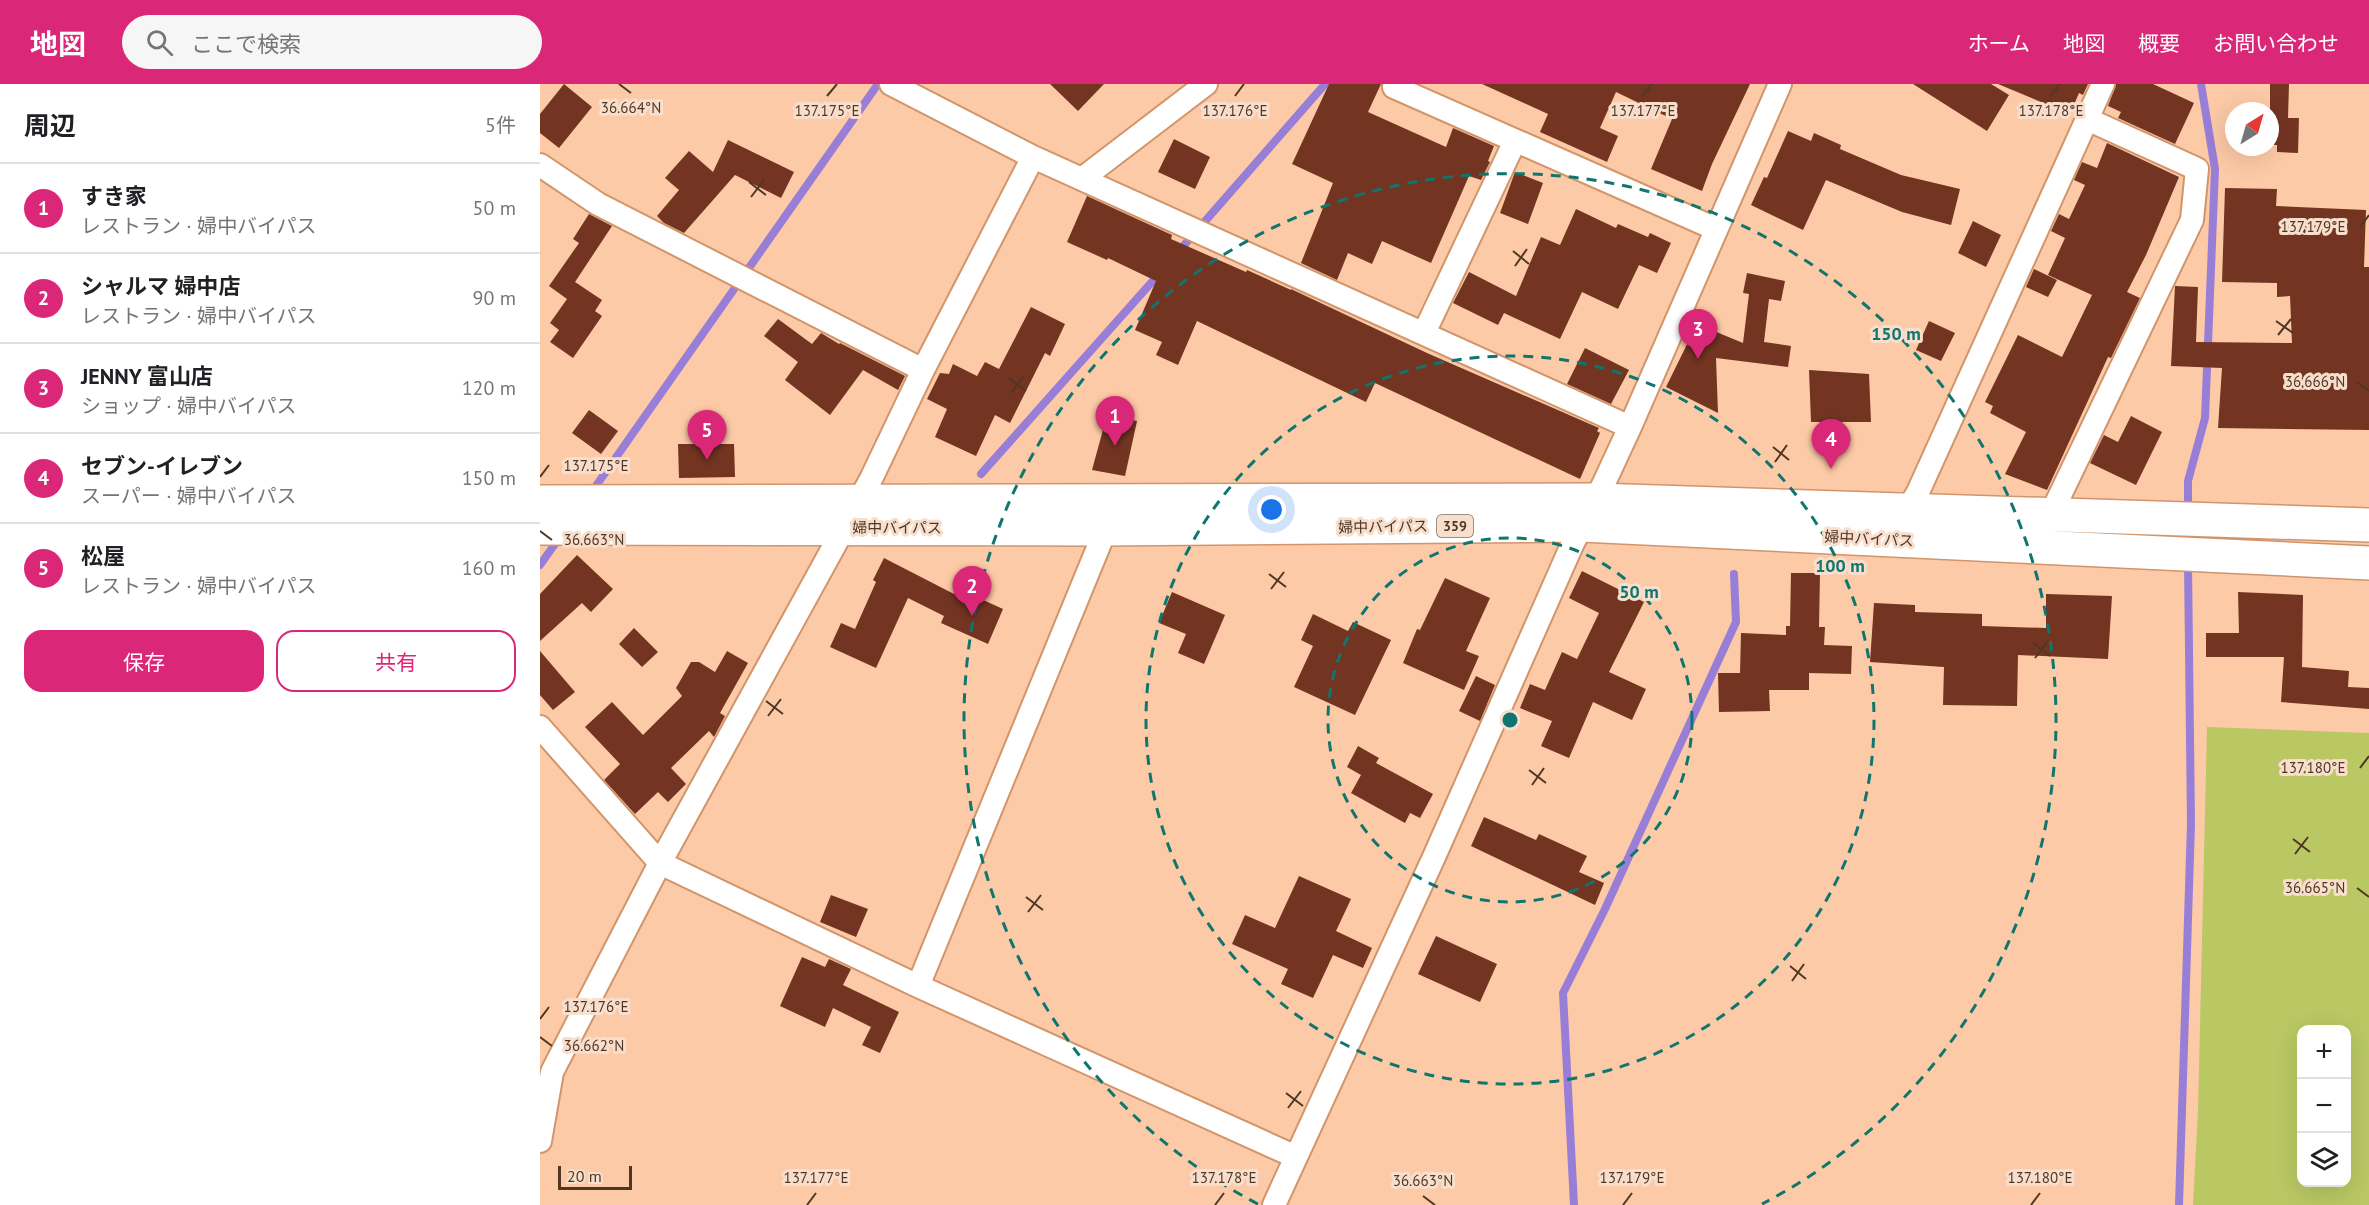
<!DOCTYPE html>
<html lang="ja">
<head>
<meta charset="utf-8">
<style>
	body { margin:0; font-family:"PT Sans","Noto Sans JP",sans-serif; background:#f6f6f6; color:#202124 }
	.controls { position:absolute; right:18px; bottom:18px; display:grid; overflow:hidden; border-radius:12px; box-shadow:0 6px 24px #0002 }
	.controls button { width:54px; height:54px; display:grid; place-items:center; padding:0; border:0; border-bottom:2px solid #e0e0e0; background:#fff; color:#202124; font:30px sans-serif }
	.compass { position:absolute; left:1685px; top:18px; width:54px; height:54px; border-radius:50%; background:#fff; box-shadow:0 6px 24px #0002; rotate:37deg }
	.scale { position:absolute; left:18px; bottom:15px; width:74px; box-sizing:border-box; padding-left:6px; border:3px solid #503724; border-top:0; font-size:16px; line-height:21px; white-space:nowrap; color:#503724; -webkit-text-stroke:4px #f8decc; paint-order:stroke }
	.you { position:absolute; left:732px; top:426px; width:21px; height:21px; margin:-15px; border:4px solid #fff; border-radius:50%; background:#1a73e8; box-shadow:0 0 0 9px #1a73e833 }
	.badge { display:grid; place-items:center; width:39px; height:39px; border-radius:50%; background:#db2777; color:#fff; font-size:20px; font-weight:700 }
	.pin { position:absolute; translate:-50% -50px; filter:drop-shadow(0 2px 3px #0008) }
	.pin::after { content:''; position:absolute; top:32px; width:21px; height:18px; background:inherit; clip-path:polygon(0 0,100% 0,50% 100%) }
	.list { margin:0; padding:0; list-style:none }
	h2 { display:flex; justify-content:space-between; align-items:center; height:78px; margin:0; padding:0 24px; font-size:26px }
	h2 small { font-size:20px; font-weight:400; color:#757577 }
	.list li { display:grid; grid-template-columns:39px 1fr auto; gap:18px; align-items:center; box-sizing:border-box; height:90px; padding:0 24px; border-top:2px solid #e0e0e0 }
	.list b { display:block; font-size:22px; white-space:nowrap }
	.list p { margin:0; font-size:20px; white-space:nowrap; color:#757577 }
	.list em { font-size:20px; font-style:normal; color:#757577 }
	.actions { display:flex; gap:12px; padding:18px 24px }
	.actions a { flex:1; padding:14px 0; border:2px solid #db2777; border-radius:18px; text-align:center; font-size:21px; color:#db2777 }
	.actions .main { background:#db2777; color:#fff }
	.icon { flex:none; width:33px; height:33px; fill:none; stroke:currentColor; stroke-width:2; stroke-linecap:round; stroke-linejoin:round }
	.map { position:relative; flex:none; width:1829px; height:1121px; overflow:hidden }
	header { display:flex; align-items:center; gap:36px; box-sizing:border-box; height:84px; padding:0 30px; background:#db2777; color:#fff }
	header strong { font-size:28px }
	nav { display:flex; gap:33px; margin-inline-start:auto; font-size:21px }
	.search { width:420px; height:54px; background:#f6f6f6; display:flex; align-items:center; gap:15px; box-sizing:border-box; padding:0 21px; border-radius:33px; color:#757577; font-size:22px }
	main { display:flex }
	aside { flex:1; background:#fff }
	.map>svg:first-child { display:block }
	.green { fill:#b9c863; fill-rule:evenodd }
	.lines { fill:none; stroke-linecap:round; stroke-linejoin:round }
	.stream { stroke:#997ed8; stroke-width:8 }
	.building { fill:#733422 }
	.minor-casing { stroke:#d2956a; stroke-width:26 }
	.trunk-casing { stroke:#d2956a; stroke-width:36 }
	.minor { stroke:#fff; stroke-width:22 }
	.trunk { stroke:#fff; stroke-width:33 }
	.ticks { fill:none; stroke:#503724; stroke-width:2 }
	.ring { fill:none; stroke:#0f766e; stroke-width:3; stroke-dasharray:10 8 }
	.labels { text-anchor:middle; stroke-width:6; stroke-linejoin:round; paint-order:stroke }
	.shield { fill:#f8decc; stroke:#826956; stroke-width:1.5 }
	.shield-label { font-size:14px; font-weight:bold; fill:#503724 }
	.street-label { font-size:15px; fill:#503724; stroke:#f8decc }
	.ticks-label { font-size:15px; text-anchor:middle; fill:#503724; stroke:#f8decc; stroke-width:6; stroke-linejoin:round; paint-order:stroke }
	.centre { fill:#0f766e; stroke:#f8decc; stroke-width:3 }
	.ring-label { font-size:18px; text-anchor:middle; font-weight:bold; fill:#0f766e; stroke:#f8decc; stroke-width:6; stroke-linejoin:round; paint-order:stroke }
</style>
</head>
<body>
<header>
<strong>地図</strong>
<div class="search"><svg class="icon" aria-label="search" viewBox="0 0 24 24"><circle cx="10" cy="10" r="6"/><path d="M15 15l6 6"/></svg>ここで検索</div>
<nav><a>ホーム</a><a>地図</a><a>概要</a><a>お問い合わせ</a></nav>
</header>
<main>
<aside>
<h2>周辺<small>5件</small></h2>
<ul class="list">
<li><span class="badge">1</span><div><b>すき家</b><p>レストラン · 婦中バイパス</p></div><em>50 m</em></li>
<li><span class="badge">2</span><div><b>シャルマ 婦中店</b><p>レストラン · 婦中バイパス</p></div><em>90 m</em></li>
<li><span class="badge">3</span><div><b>JENNY 富山店</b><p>ショップ · 婦中バイパス</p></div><em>120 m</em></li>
<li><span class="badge">4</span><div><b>セブン-イレブン</b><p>スーパー · 婦中バイパス</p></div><em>150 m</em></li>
<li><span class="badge">5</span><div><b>松屋</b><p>レストラン · 婦中バイパス</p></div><em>160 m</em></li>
</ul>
<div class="actions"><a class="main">保存</a><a>共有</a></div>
</aside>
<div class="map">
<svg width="1829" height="1121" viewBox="0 0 1829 1121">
	<rect width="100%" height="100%" fill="#fdcaa7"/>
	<path class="green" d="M 1667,643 L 1829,649 L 1829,1121 L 1653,1121 L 1658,1027 ZM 1762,946 L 1806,946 L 1806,1098 L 1762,1098 Z"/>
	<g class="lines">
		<path class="stream" d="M 639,167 L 785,0
			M 441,390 L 619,190
			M 51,409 L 338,0
			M 1648,427 L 1648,397 L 1665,334 L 1675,85 L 1661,0
			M 0,481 L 20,453
			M 1034,1121 L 1023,909 L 1065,825 L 1196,538 L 1194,490
			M 1639,1121 L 1651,740 L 1648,478"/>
	</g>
	<path class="building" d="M 24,0 L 52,23 L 19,64 L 0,49 L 0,30 Z
		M 510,0 L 564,0 L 538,27 Z
		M 789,0 L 841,0 L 828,28 L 906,63 L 913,44 L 954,62 L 948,77 L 950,78 L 941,96 L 929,92 L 891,179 L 842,157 L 832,180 L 808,169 L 797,196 L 761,179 L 793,99 L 752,80 Z
		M 942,0 L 1210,0 L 1172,80 L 1162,107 L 1111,85 L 1132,35 L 1076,8 L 1060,44 L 1078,52 L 1067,78 L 1000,48 L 1008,30 Z
		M 1373,0 L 1451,0 L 1469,11 L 1447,47 Z
		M 1458,0 L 1548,0 L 1543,11 L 1539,9 L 1530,30 Z
		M 1576,0 L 1613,0 L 1654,19 L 1635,60 L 1578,34 L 1581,28 L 1568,22 Z
		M 1730,0 L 1749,0 L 1748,34 L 1759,34 L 1758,69 L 1737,68 L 1737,61 L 1730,61 Z
		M 1248,47 L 1271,57 L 1274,49 L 1301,61 L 1300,65 L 1361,91 L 1420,105 L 1411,141 L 1362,128 L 1286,96 L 1263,146 L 1211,121 L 1224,93 L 1227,94 Z
		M 634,55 L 670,73 L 655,105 L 618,88 Z
		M 188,56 L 254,88 L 241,114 L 195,91 L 144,149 L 124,139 L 117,132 L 139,106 L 125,94 L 149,67 L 173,88 Z
		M 1567,59 L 1639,93 L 1606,171 L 1587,208 L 1600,214 L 1571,274 L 1568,273 L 1507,406 L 1465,390 L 1486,348 L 1450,329 L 1453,322 L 1445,318 L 1478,251 L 1522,273 L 1552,211 L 1508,191 L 1525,154 L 1511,147 L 1519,130 L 1529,135 L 1545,101 L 1534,96 L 1542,78 L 1557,84 Z
		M 975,88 L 1003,99 L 988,140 L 960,129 Z
		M 1685,104 L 1737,105 L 1736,122 L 1826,126 L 1824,183 L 1829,183 L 1829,346 L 1678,344 L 1682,284 L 1631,282 L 1635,202 L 1658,203 L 1656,258 L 1752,259 L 1750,212 L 1737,213 L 1737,199 L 1682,198 Z
		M 547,112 L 632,151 L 631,155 L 706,188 L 707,186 L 751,206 L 751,205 L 887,269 L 1059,344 L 1057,347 L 1060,349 L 1040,395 L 835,299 L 826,318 L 657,237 L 638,281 L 616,271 L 622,258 L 595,246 L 616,197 L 568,174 L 567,176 L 527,158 Z
		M 1036,125 L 1076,144 L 1078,140 L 1108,153 L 1110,149 L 1131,159 L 1117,189 L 1099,181 L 1078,225 L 1042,208 L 1020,255 L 964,229 L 958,241 L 913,219 L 929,188 L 976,212 L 1001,153 L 1020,161 Z
		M 49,130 L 72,142 L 35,198 L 62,216 L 55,227 L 62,232 L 33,274 L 10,258 L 19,246 L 10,239 L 27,215 L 9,202 L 39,159 L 33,155 Z
		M 1433,137 L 1461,151 L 1446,183 L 1418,169 Z
		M 1494,185 L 1517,196 L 1508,213 L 1486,203 Z
		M 1207,189 L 1245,197 L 1241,217 L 1229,215 L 1224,258 L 1251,262 L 1248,283 L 1176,274 L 1178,329 L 1126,303 L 1157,240 L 1203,259 L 1209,210 L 1203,209 Z
		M 491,223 L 525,240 L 510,272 L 505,269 L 470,339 L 455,331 L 436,372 L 395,353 L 407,325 L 387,315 L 400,289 L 409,290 L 413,280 L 437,292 L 445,278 L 459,285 Z
		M 238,235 L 272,260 L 281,249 L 299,260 L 300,259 L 365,292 L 358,306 L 323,286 L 290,331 L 245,296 L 258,278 L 224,252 Z
		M 1389,237 L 1415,249 L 1401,277 L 1376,266 Z
		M 1045,264 L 1089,286 L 1071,320 L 1027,300 Z
		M 1269,286 L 1329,290 L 1331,338 L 1271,338 Z
		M 49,326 L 78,347 L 61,370 L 32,349 Z
		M 567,331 L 597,337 L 585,392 L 552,386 Z
		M 1591,332 L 1622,348 L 1596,401 L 1550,379 L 1564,351 L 1578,358 Z
		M 138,360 L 194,360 L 195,393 L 139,394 Z
		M 37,471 L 73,505 L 51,528 L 42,519 L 0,557 L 0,510 Z
		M 344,474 L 414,510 L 417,504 L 463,525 L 448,560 L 401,539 L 404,532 L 368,514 L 336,584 L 290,563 L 301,539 L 315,545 L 336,498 L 333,496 Z
		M 1042,487 L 1104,518 L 1069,588 L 1106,605 L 1092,636 L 1053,618 L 1029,674 L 1001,662 L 1012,637 L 980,624 L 990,600 L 1005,606 L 1022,568 L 1037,575 L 1059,529 L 1029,514 Z
		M 1251,489 L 1280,489 L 1279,543 L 1285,543 L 1284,561 L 1312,562 L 1311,590 L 1269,589 L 1269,606 L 1229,606 L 1230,627 L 1179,628 L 1178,589 L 1200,589 L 1201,549 L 1246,551 L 1246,542 L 1250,542 Z
		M 905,494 L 950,514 L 926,567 L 939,572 L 924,606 L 863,579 L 877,545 L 880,546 Z
		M 632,508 L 685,531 L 664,580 L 638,569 L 646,550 L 619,539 Z
		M 1698,508 L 1763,511 L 1762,583 L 1809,587 L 1808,603 L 1829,604 L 1829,625 L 1741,618 L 1744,573 L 1666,573 L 1666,549 L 1699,549 Z
		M 1506,510 L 1572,512 L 1568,575 L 1478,571 L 1477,622 L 1403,621 L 1404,583 L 1330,578 L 1334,519 L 1375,521 L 1375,528 L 1442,530 L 1442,542 L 1506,544 Z
		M 773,530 L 808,547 L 813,538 L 851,556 L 815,631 L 754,603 L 773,562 L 761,556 Z
		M 94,544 L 118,568 L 102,583 L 79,560 Z
		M 0,567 L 35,608 L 13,626 L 0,611 Z
		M 187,567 L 208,579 L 180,629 L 185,632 L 174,653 L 169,647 L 131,684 L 146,700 L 128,718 L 118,708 L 95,730 L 64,696 L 80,680 L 45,643 L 72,618 L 103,651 L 142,612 L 136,604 L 151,578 L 159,578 L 175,588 Z
		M 936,592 L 955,601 L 940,637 L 919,627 Z
		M 818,662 L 839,674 L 836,679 L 893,710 L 880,734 L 870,729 L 865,739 L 811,709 L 821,691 L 807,683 Z
		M 944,733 L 996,756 L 999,750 L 1047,772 L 1039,788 L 1064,799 L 1055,821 L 931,762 Z
		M 759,792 L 811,815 L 796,847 L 832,864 L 823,884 L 793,871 L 773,914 L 741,900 L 748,885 L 692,860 L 705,831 L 735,844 Z
		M 291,811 L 328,825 L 316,853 L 280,838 Z
		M 896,852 L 957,880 L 940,918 L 878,890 Z
		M 262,873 L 285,883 L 289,875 L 311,885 L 303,901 L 359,928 L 340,969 L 322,961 L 331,943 L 293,924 L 285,943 L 240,922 Z"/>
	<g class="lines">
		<defs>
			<path id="minor" d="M 351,0 L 493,73 L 1090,343
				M 854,3 L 1176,145
				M 0,81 L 58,120 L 383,286
				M 543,94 L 666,0
				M 884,249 L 975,57
				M 1367,427 L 1378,408 L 1563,0
				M 1511,430 L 1652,136 L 1657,85 L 1547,35
				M 0,643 L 120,779 L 378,902 L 756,1073
				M 378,902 L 560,459 L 563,445
				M 0,1057 L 12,988 L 120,779 L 331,395 L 383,286 L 493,73
				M 734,1121 L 894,773 L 1032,461 L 1064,399 L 1090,343 L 1240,0"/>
			<path id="trunk" d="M 0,418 L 1056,416 L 1829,441
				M 0,444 L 563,445 L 1042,441 L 1829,479"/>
		</defs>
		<use href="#minor" class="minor-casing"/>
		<use href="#trunk" class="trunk-casing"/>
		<use href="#minor" class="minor"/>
		<use href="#trunk" class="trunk"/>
	</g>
	<path class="ticks" d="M 79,0 L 91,9M 287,12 L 297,0M 695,12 L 704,0M 1103,12 L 1112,0M 1511,12 L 1520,0M 209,98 L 226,111M 211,113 L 224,96M 1820,143 L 1829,131M 973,167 L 989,180M 975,182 L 987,165M 1736,237 L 1753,249M 1738,251 L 1751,235M 469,294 L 486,307M 1817,298 L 1829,307M 471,309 L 484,292M 1233,363 L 1249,376M 1235,378 L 1247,361M 0,393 L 9,381M 0,447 L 12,456M 729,490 L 746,503M 731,505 L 744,488M 1493,559 L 1510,572M 1495,574 L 1508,557M 226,617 L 243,630M 228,632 L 241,615M 1820,684 L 1829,672M 989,686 L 1006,699M 992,701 L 1004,684M 1753,755 L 1770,768M 1755,770 L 1768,753M 1817,804 L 1829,813M 486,813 L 503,826M 488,828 L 501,811M 1250,882 L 1266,895M 1252,897 L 1264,880M 0,935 L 9,923M 0,953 L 12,962M 746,1009 L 763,1022M 748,1024 L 761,1007M 883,1112 L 895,1121M 267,1121 L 276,1109M 675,1121 L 684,1109M 1083,1121 L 1092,1109M 1491,1121 L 1500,1109"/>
	<g class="ring">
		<circle cx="970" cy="636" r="182"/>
		<circle cx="970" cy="636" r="364"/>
		<path d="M718 1120A546 546 0 1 1 1222 1120"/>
	</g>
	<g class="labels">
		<rect class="shield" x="897" y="431" width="36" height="22" rx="4.5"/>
		<g class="shield-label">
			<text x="915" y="447">359</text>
		</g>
		<g class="street-label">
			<text transform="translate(843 443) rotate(-1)" y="5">婦中バイパス</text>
			<text x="357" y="449">婦中バイパス</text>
			<text transform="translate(1329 455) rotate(3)" y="5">婦中バイパス</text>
		</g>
	</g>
	<g class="ticks-label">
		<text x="91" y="29">36.664°N</text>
		<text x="287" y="32">137.175°E</text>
		<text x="695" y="32">137.176°E</text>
		<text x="1103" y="32">137.177°E</text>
		<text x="1511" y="32">137.178°E</text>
		<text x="1773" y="148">137.179°E</text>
		<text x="1775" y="303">36.666°N</text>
		<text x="56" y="387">137.175°E</text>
		<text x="54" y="461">36.663°N</text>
		<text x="1773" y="689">137.180°E</text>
		<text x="1775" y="809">36.665°N</text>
		<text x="56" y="928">137.176°E</text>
		<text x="54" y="967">36.662°N</text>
		<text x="276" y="1099">137.177°E</text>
		<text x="684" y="1099">137.178°E</text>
		<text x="1092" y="1099">137.179°E</text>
		<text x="1500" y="1099">137.180°E</text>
		<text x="883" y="1102">36.663°N</text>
	</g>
	<circle cx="970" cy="636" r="9" class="centre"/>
	<g class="ring-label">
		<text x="1356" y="256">150 m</text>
		<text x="1300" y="488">100 m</text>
		<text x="1099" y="514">50 m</text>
	</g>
</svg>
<div class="controls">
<button>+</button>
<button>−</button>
<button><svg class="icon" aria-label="layers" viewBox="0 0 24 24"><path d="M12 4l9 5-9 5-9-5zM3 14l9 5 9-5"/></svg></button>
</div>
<svg class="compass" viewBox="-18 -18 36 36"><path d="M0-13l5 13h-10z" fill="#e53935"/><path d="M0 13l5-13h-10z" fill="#757577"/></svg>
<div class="scale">20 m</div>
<div class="you"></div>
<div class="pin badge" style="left:575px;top:362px">1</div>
<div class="pin badge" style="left:432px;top:532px">2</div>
<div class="pin badge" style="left:1158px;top:275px">3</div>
<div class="pin badge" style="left:1291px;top:385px">4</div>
<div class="pin badge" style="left:167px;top:376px">5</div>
</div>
</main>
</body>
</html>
